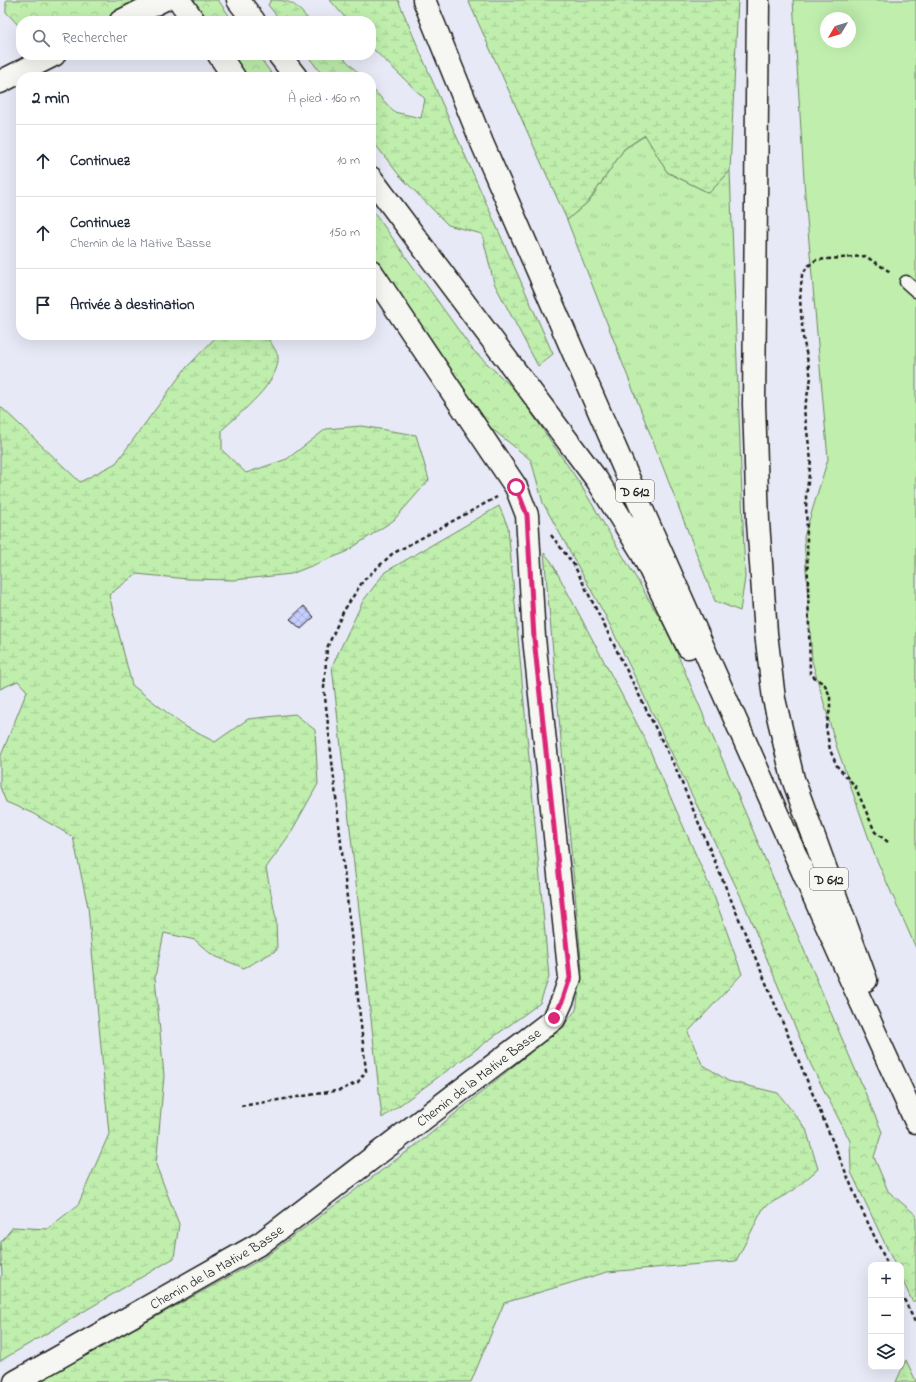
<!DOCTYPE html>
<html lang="fr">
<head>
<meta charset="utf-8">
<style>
	body { margin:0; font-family:"Indie Flower",sans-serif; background:#f6f6f7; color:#1f2937 }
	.controls { position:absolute; right:12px; bottom:12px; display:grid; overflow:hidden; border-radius:8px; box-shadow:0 4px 16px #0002 }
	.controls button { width:36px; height:36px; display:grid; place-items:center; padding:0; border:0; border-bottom:1px solid #e0e1e3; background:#fff; color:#1f2937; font:20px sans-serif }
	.compass { position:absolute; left:820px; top:12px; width:36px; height:36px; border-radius:50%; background:#fff; box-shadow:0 4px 16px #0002; rotate:232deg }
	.stop { position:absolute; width:12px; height:12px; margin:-9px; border:3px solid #db2777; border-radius:50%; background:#fff }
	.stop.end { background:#db2777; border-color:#fff; box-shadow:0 1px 4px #0008 }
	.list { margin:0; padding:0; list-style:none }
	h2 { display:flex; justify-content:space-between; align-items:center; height:52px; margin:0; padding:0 16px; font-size:17px }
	h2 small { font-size:13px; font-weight:400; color:#747a83 }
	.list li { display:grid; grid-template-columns:26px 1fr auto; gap:12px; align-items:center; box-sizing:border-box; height:72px; padding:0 16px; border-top:1px solid #e0e1e3 }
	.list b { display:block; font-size:15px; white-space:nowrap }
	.list p { margin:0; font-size:13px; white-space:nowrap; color:#747a83 }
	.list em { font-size:13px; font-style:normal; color:#747a83 }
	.icon { flex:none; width:22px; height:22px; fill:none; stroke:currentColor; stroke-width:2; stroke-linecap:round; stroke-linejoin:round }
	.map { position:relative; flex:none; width:916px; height:1382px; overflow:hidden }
	.search { position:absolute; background:#fff; box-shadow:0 4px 16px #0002; left:16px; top:16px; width:360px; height:44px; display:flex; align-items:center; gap:10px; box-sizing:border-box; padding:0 14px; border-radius:16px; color:#747a83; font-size:15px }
	.panel { position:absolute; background:#fff; box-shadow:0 4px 16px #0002; left:16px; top:72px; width:360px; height:268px; border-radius:16px }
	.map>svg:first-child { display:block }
	.grass { fill:url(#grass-tufts); stroke:#6e8564 }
	.forest { fill:url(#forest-crowns); stroke:#6e8564 }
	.wetland { fill:url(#wetland-marsh); stroke:#6e8564 }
	.pitch { fill:#bfeead; stroke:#6e8564; fill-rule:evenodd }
	.building { fill:url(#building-cross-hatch); stroke:#1c1c1c }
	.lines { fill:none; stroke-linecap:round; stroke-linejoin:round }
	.service-casing { stroke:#1c1c1c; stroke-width:15 }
	.minor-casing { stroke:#1c1c1c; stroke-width:25 }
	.trunk-casing { stroke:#1c1c1c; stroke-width:25 }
	.path { stroke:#1c1c1c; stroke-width:2.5; stroke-dasharray:4 3; stroke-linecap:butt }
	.service { stroke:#f6f6f2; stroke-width:12 }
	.minor { stroke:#f6f6f2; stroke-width:22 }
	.trunk { stroke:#f6f6f2; stroke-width:22 }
	.route { stroke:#db2777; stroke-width:5 }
	.labels { text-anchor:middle; stroke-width:3; stroke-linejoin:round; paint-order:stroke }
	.shield { fill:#f6f6f2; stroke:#5d5d5c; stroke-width:1 }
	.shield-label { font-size:13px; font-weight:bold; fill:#1c1c1c }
	.street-label { font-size:14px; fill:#1c1c1c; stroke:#f6f6f2 }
</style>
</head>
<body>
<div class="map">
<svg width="916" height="1382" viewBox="0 0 916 1382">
	<defs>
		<pattern id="grass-tufts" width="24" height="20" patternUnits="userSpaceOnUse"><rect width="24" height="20" fill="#bfeead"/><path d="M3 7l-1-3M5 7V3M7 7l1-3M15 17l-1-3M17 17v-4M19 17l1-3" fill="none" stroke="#a4cc94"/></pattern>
		<pattern id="forest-crowns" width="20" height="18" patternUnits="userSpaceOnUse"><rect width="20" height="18" fill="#bfeead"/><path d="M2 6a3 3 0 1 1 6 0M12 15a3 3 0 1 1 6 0" fill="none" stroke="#a4cc94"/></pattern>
		<pattern id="wetland-marsh" width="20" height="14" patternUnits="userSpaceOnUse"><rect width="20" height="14" fill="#bfeead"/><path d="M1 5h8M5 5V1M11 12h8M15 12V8" fill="none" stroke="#a4cc94"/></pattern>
		<pattern id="building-cross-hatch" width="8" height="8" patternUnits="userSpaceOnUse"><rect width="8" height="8" fill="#c5cdff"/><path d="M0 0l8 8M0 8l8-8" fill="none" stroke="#a9afda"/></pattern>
	</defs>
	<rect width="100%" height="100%" fill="#e7eaf6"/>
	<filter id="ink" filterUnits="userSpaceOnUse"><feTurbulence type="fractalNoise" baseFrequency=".025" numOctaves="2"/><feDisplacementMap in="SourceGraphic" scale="8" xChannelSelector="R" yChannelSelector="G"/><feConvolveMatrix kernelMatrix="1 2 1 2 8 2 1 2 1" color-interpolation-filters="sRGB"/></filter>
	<g filter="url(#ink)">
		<path class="grass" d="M 646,135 L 667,172 L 709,193 L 730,171 L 745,578 L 740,611 L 715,601 L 567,220 L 589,201 L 624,149 Z"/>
		<path class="forest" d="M 6,0 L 143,0 L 103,21 L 21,21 L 21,28 L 6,12 Z
			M 188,0 L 218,0 L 233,21 L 203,21 Z
			M 227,55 L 258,55 L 274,77 L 243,77 Z
			M 371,208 L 472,349 L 517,392 L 579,482 L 667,630 L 882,1132 L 874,1157 L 888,1191 L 916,1215 L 916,1301 L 912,1301 L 901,1277 L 901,1265 L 895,1265 L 851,1172 L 850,1141 L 811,1065 L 742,899 L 606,617 L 543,503 L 531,460 L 482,421 L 371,258 Z"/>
		<path class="wetland" d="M 271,0 C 294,0 295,5 310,21 L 281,21 L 268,5 Z
			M 330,0 L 398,0 L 441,101 L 553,354 L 538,366 L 494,283 L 482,234 L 448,225 L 399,175 L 371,139 L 371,87 L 394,112 L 421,118 L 425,99 L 371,47 L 371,21 L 348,21 Z
			M 468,0 L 738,0 L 730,171 L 709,193 L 667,172 L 645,135 L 624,149 L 589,201 L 567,220 Z
			M 307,55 L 341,55 L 362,77 L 324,77 Z
			M 218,335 L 266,335 C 269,341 277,350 278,357 C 280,382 240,413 222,430 L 222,450 L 246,473 L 287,459 L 326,429 L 361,426 L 416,435 L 429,480 L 394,520 L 344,553 L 291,574 L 234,580 L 188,579 L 136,574 L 109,595 L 132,685 L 184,726 L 215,742 L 248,719 L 295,714 L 315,730 L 318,784 L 290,834 L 266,868 L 276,919 L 277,950 L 244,968 L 212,955 L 195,940 L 164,933 L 155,977 L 164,1076 L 156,1165 L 179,1224 L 174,1258 L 0,1361 L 0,1278 L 2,1275 L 0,1243 L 13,1227 L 47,1229 L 78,1205 L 109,1134 L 88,907 L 73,837 L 32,813 L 6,802 L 0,787 L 0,758 L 27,691 L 18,681 L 0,689 L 0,406 L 80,482 L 116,463 L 185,369 Z
			M 499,506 L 508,527 L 549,977 L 540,1003 L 382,1118 L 332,666 L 363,601 L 385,572 Z
			M 544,553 L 551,561 L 644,737 L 714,896 L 742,974 L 688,1032 L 702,1064 L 728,1081 L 778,1093 L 806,1129 L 818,1169 L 794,1190 L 764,1207 L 736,1261 L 607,1272 L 504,1303 L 471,1382 L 37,1382 L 265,1257 L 424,1139 L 564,1025 L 576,1010 L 582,970 Z
			M 906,1360 L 916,1381 L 916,1382 L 896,1382 Z"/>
		<path class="pitch" d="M 793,0 L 916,0 L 916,948 L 875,856 L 836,745 L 812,661 L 804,537 L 828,459 L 805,196 ZM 826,18 L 850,18 L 850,42 L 826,42 Z"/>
		<path class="building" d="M 304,606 L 314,617 L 301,629 L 290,619 Z"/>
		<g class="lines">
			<defs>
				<path id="service" d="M 906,282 L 916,291"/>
				<g id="minor">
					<path d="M 179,0 L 194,21"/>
					<path d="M 121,21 L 163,0"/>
					<path d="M 219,55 L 234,77"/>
					<path d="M 0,82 L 54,55"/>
					<path id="s1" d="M 15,1382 L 261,1243 L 554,1019 L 563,999 L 570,978 L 534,638 L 527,515 L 516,487 L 371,271"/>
				</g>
				<path id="trunk" d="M 238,0 L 254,21
					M 424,0 L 482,143 L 644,514 L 851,980 L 916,1122
					M 758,0 L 754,404 L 758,522 L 766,633 L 774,699 L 793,779 L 866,980
					M 279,55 L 296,77
					M 371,178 L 597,480 L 640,549 L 688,647"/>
			</defs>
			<use href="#service" class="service-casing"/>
			<use href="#minor" class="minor-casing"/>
			<use href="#trunk" class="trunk-casing"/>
			<path class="path" d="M 551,535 L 574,565 L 676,769 L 859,1204 L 888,1265
				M 888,842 L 875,832 L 855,786 L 837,766 L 830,750 L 826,727 L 830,709 L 830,696 L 825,685 L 810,674 L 806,497 L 811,460 L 804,410 L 811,378 L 803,337 L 800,299 L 802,275 L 807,267 L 816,260 L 865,256 L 892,273
				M 241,1106 L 341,1090 L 358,1082 L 366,1071 L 324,688 L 327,648 L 343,612 L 363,581 L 392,554 L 497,497
				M 901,1293 L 916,1324"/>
			<use href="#service" class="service"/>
			<use href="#minor" class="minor"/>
			<use href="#trunk" class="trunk"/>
		</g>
	</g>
	<g class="lines" filter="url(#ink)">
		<path class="route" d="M 516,487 L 527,515 L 534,638 L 570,978 L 563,999 L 554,1018"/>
	</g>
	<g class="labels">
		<g class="shield">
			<rect x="616" y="480" width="38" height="22" rx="3"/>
			<rect x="810" y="868" width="38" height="22" rx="3"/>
		</g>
		<g class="shield-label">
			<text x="635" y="496">D 612</text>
			<text x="829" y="884">D 612</text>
		</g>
		<g class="street-label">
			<text dy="5" stroke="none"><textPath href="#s1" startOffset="556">Chemin de la Mative Basse</textPath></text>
			<text dy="5" stroke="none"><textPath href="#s1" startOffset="232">Chemin de la Mative Basse</textPath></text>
		</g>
	</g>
</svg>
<div class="controls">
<button>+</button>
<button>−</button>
<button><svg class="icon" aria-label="layers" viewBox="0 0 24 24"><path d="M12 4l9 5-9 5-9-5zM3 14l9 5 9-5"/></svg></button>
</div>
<svg class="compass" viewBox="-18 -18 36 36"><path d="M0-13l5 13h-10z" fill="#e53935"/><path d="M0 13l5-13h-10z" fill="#747a83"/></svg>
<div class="stop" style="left:516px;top:487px"></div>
<div class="stop end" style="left:554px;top:1018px"></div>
<div class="search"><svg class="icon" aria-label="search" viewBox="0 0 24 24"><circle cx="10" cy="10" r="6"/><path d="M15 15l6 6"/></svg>Rechercher</div>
<section class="panel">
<h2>2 min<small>À pied · 160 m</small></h2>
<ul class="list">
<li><svg class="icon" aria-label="ahead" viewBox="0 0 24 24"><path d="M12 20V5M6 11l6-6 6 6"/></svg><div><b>Continuez</b></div><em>10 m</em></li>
<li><svg class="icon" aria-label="ahead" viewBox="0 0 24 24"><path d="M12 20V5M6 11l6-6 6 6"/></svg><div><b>Continuez</b><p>Chemin de la Mative Basse</p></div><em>150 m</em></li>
<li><svg class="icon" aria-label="arrive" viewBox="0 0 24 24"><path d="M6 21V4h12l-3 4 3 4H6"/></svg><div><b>Arrivée à destination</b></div></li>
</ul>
</section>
</div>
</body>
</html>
